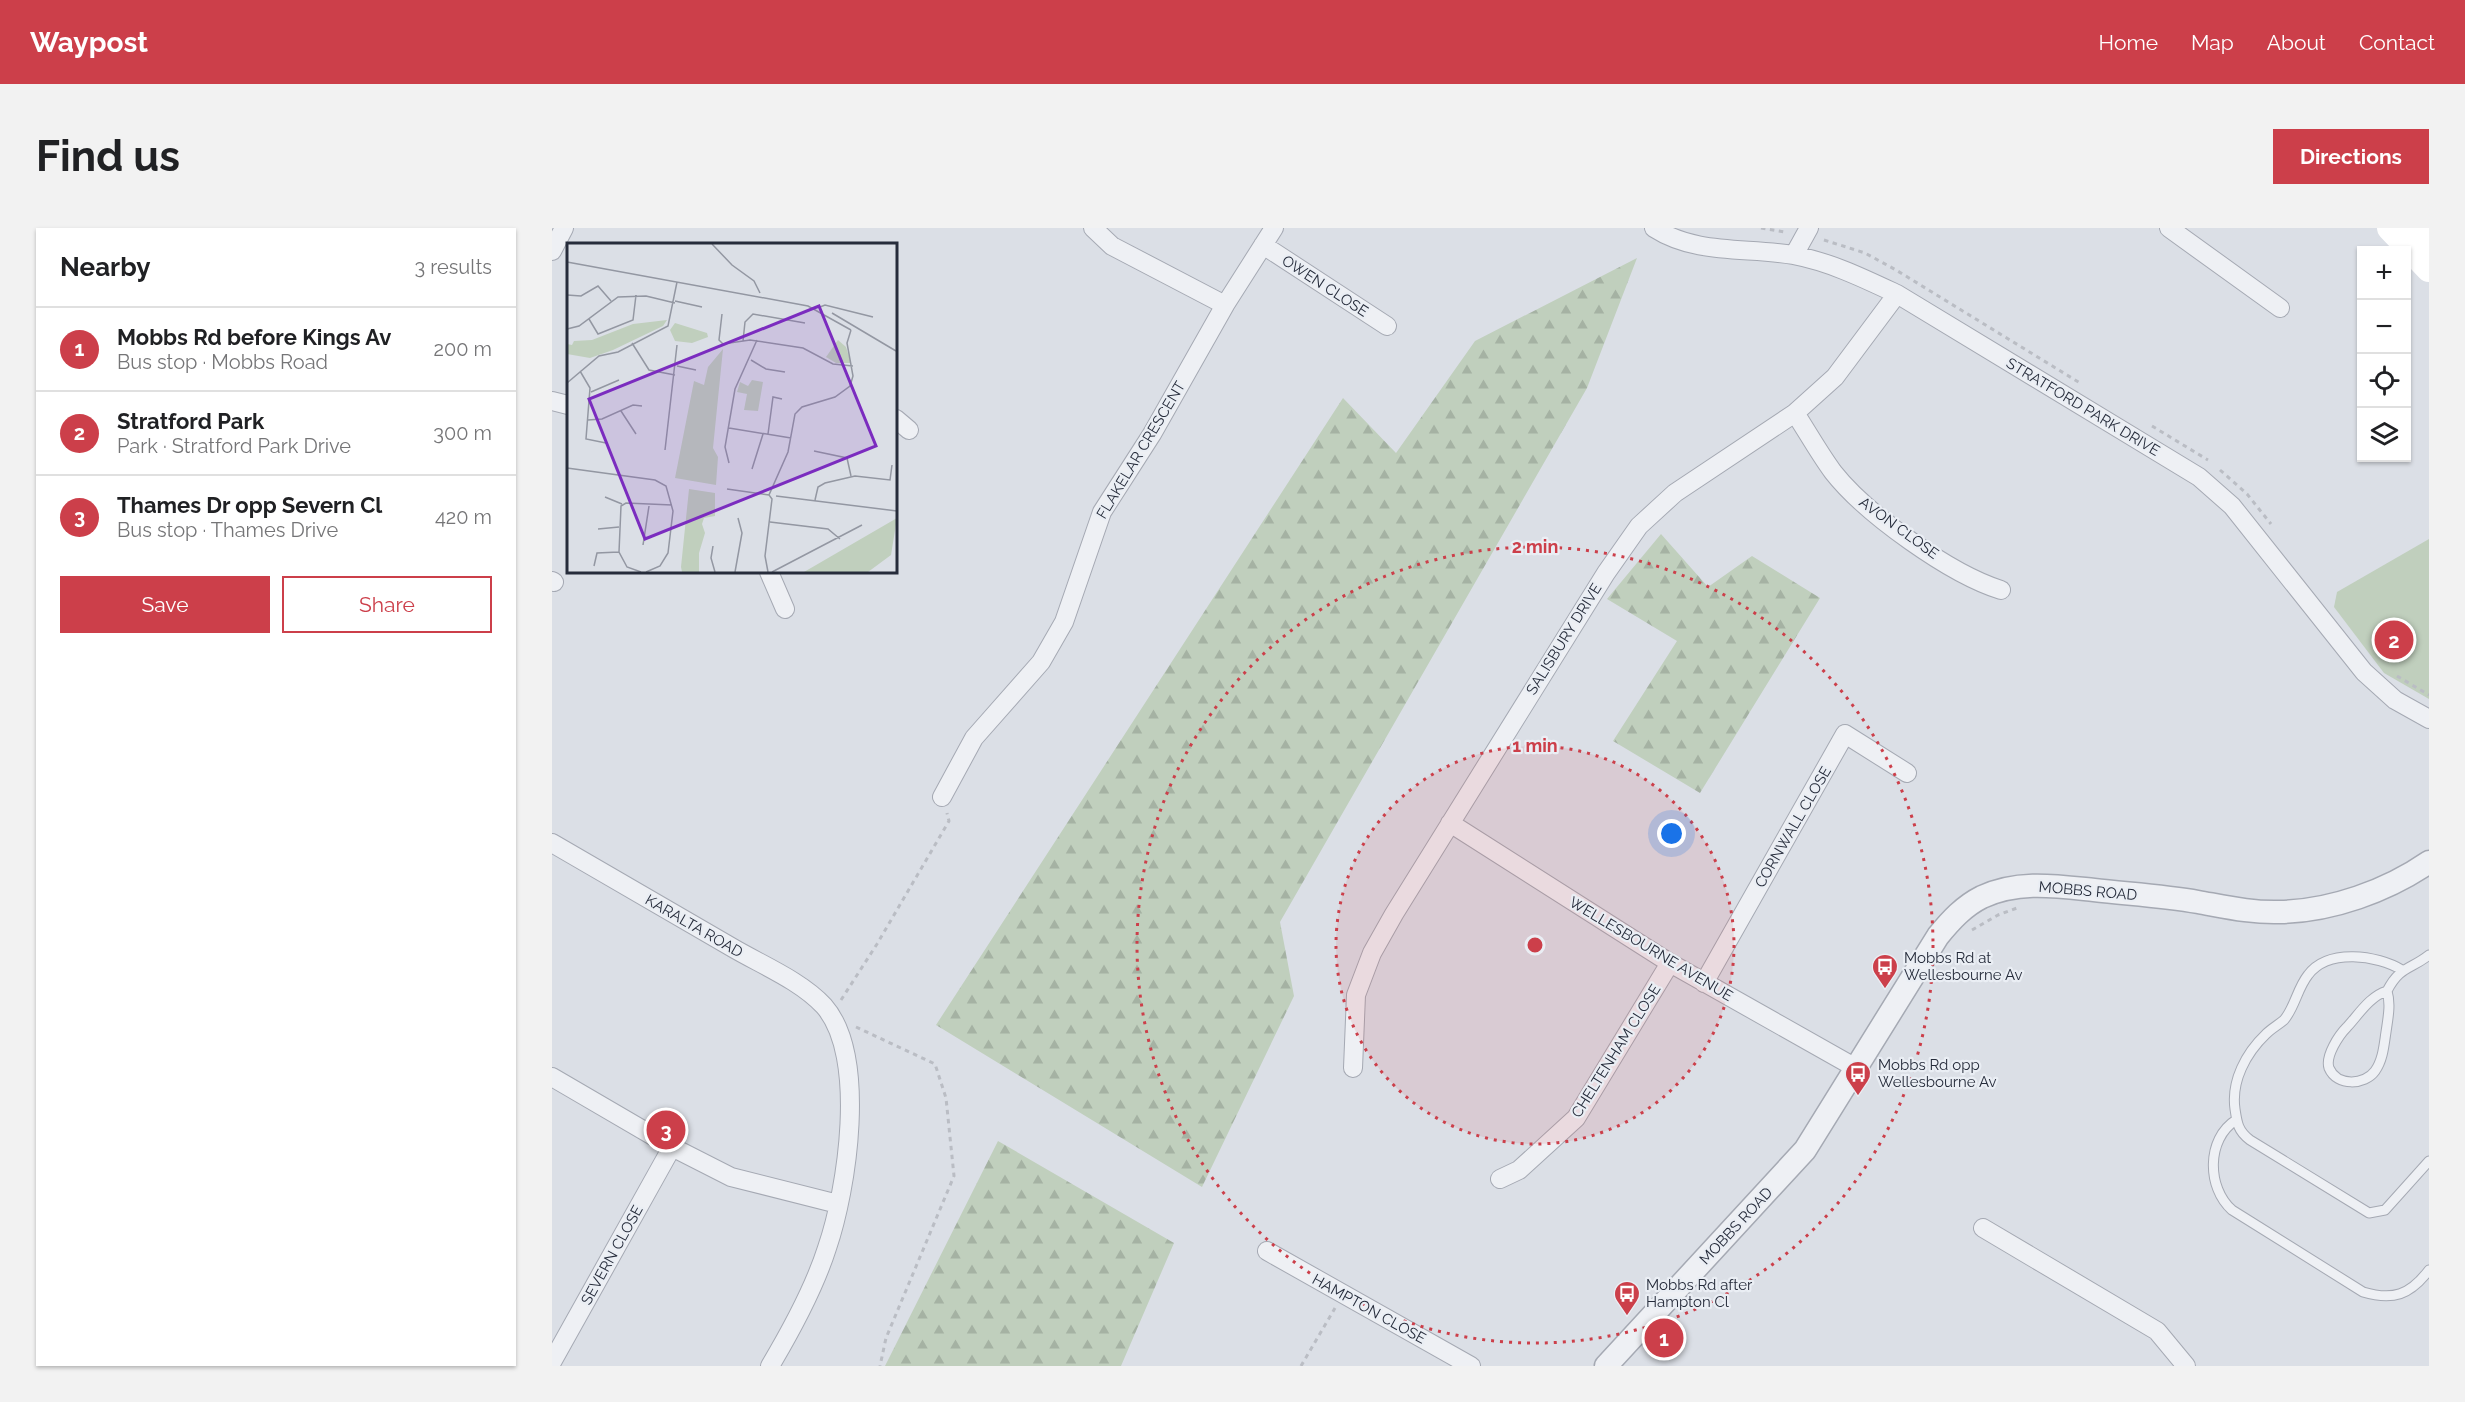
<!DOCTYPE html>
<html lang="en">
<head>
<meta charset="utf-8">
<style>
	body { margin:0; font-family:Raleway,sans-serif; background:#f2f2f2; color:#202124 }
	.controls { position:absolute; right:18px; top:18px; display:grid; overflow:hidden; border-radius:0px; box-shadow:0 2px 4px #0004 }
	.controls button { width:54px; height:54px; display:grid; place-items:center; padding:0; border:0; border-bottom:2px solid #e0e0e0; background:#fff; color:#202124; font:30px sans-serif }
	.you { position:absolute; left:1120px; top:606px; width:21px; height:21px; margin:-15px; border:4px solid #fff; border-radius:50%; background:#1a73e8; box-shadow:0 0 0 9px #1a73e833 }
	.badge { display:grid; place-items:center; width:39px; height:39px; border-radius:50%; background:#cc3f4a; color:#fff; font-size:20px; font-weight:700 }
	.pin { position:absolute; translate:-50% -50%; border:3px solid #fff; box-shadow:0 2px 6px #0006 }
	.list { margin:0; padding:0; list-style:none }
	h2 { display:flex; justify-content:space-between; align-items:center; height:78px; margin:0; padding:0 24px; font-size:26px }
	h2 small { font-size:20px; font-weight:400; color:#757577 }
	.list li { display:grid; grid-template-columns:39px 1fr auto; gap:18px; align-items:center; box-sizing:border-box; height:84px; padding:0 24px; border-top:2px solid #e0e0e0 }
	.list b { display:block; font-size:22px; white-space:nowrap }
	.list p { margin:0; font-size:20px; white-space:nowrap; color:#757577 }
	.list em { font-size:20px; font-style:normal; color:#757577 }
	.actions { display:flex; gap:12px; padding:18px 24px }
	.actions a { flex:1; padding:14px 0; border:2px solid #cc3f4a; border-radius:0px; text-align:center; font-size:21px; color:#cc3f4a }
	.actions .main { background:#cc3f4a; color:#fff }
	.icon { flex:none; width:33px; height:33px; fill:none; stroke:currentColor; stroke-width:2; stroke-linecap:round; stroke-linejoin:round }
	.map { position:relative; flex:none; width:1877px; height:1138px; overflow:hidden; border-radius:0px }
	header { display:flex; align-items:center; gap:36px; box-sizing:border-box; height:84px; padding:0 30px; background:#cc3f4a; color:#fff }
	header strong { font-size:28px }
	nav { display:flex; gap:33px; margin-inline-start:auto; font-size:21px }
	.intro { display:flex; align-items:center; justify-content:space-between; box-sizing:border-box; height:144px; padding:0 36px }
	h1 { margin:0; font-size:42px }
	.button { padding:15px 27px; border-radius:0px; background:#cc3f4a; color:#fff; font-size:21px; font-weight:700 }
	main { display:flex; gap:36px; padding:0 36px }
	aside { flex:1; background:#fff; border-radius:0px; box-shadow:0 2px 4px #0004 }
	.map>svg:first-child { display:block }
	.forest { fill:url(#forest-firs) }
	.park { fill:#c0cfbd }
	.lines { fill:none; stroke-linecap:round; stroke-linejoin:round }
	.service-casing { stroke:#a5a9b3; stroke-width:11 }
	.minor-casing { stroke:#a5a9b3; stroke-width:20 }
	.tertiary-casing { stroke:#a5a9b3; stroke-width:25 }
	.path { stroke:#babdc4; stroke-width:3; stroke-dasharray:4.5 4.5; stroke-linecap:butt }
	.service { stroke:#eef0f4; stroke-width:9 }
	.minor { stroke:#eef0f4; stroke-width:18 }
	.tertiary { stroke:#eef0f4; stroke-width:22 }
	.secondary { stroke:#fff; stroke-width:26 }
	.ring { fill:none; stroke:#cc3f4a; stroke-width:3; stroke-dasharray:3 6 }
	.labels { text-anchor:middle; stroke-width:4.5; stroke-linejoin:round; paint-order:stroke }
	.street-label { font-size:15px; fill:#262c3b; stroke:#eaeef4 }
	.poi-label { font-size:15px; fill:#262c3b; stroke:#eaeef4; text-anchor:start }
	.inset-road { fill:none; stroke:#9397a2; stroke-width:1.5 }
	.view { fill:#7b2cbf; fill-opacity:0.15; stroke:#7b2cbf; stroke-width:3 }
	.inset-edge { fill:none; stroke:#262c3b; stroke-width:3 }
	.centre { fill:#cc3f4a; stroke:#eaeef4; stroke-width:3 }
	.ring-label { font-size:18px; text-anchor:middle; font-weight:bold; fill:#cc3f4a; stroke:#eaeef4; stroke-width:4.5; stroke-linejoin:round; paint-order:stroke }
</style>
</head>
<body>
<header>
<strong>Waypost</strong>
<nav><a>Home</a><a>Map</a><a>About</a><a>Contact</a></nav>
</header>
<div class="intro"><h1>Find us</h1><a class="button">Directions</a></div>
<main>
<aside>
<h2>Nearby<small>3 results</small></h2>
<ul class="list">
<li><span class="badge">1</span><div><b>Mobbs Rd before Kings Av</b><p>Bus stop · Mobbs Road</p></div><em>200 m</em></li>
<li><span class="badge">2</span><div><b>Stratford Park</b><p>Park · Stratford Park Drive</p></div><em>300 m</em></li>
<li><span class="badge">3</span><div><b>Thames Dr opp Severn Cl</b><p>Bus stop · Thames Drive</p></div><em>420 m</em></li>
</ul>
<div class="actions"><a class="main">Save</a><a>Share</a></div>
</aside>
<div class="map">
<svg width="1877" height="1138" viewBox="0 0 1877 1138">
	<defs>
		<pattern id="forest-firs" width="22" height="20" patternUnits="userSpaceOnUse" patternTransform="scale(1.5)"><rect width="22" height="20" fill="#c0cfbd"/><path d="M5 1l3.5 6h-7zM16 11l3.5 6h-7z" fill="#a5b2a3"/></pattern>
	</defs>
	<rect width="100%" height="100%" fill="#dbdfe6"/>
	<path class="forest" d="M 1085,30 L 1035,160 L 728,694 L 742,768 L 650,959 L 384,797 L 791,170 L 844,225 L 923,113 Z
		M 1109,306 L 1156,359 L 1200,328 L 1268,370 L 1148,565 L 1061,513 L 1125,413 L 1055,371 Z
		M 446,913 L 622,1015 L 569,1138 L 333,1138 Z"/>
	<path class="park" d="M 1877,311 L 1877,471 L 1832,445 L 1782,379 L 1785,364 Z"/>
	<g class="lines">
		<defs>
			<path id="service" d="M 1850,742 C 1825,727 1776,720 1756,747 C 1745,761 1743,779 1732,792 C 1726,797 1719,801 1714,806 C 1694,825 1679,853 1683,881 C 1685,895 1686,903 1698,912 L 1817,985 L 1833,982 L 1877,933
				M 1835,763 C 1839,776 1836,790 1834,804 C 1832,817 1831,832 1823,843 C 1813,857 1785,859 1777,840 C 1773,828 1787,807 1795,799 C 1807,786 1818,768 1835,763 C 1848,738 1858,742 1877,727
				M 1684,892 C 1654,911 1655,960 1680,982 L 1811,1064 C 1841,1073 1858,1067 1877,1042"/>
			<path id="minor" d="M 541,0 L 560,18 L 673,77
				M 1102,0 C 1144,27 1194,19 1241,27 C 1278,34 1311,50 1345,66 L 1647,249 L 1680,278 L 1812,444 L 1843,472 L 1877,491
				M 1617,0 L 1728,80
				M 711,17 L 835,98
				M 0,23 L 12,0
				M 1242,27 L 1257,0
				M 0,173 L 16,177
				M 1243,185 C 1256,205 1267,225 1281,244 C 1314,286 1398,346 1449,362
				M 344,191 L 357,202
				M 217,344 L 233,381
				M 0,353 L 2,354
				M 390,569 L 422,510 L 489,434 L 512,394 L 550,284 L 600,206 L 673,77 L 722,0
				M 898,595 L 1118,735 L 1304,840
				M 0,615 C 60,650 120,685 181,720 C 210,737 249,753 272,778 C 316,828 295,962 275,1020 C 262,1061 240,1101 218,1138
				M 1152,755 L 1293,506 L 1355,545
				M 801,840 L 804,767 L 820,725 L 842,686 L 1054,345 L 1087,298 L 1123,265 L 1243,185 L 1283,149 L 1345,66
				M 0,849 L 120,919 L 179,949 L 286,976
				M 948,951 L 967,942 L 1024,890 L 1118,735
				M 1431,1000 L 1605,1103 L 1634,1138
				M 715,1023 L 919,1138
				M 0,1134 L 120,919"/>
			<path id="tertiary" d="M 1054,1138 L 1253,922 L 1386,708 C 1399,692 1412,678 1430,669 C 1466,652 1504,658 1542,662 C 1577,666 1612,668 1646,674 C 1674,679 1700,685 1728,684 C 1779,683 1835,663 1877,634"/>
		</defs>
		<use href="#service" class="service-casing"/>
		<use href="#minor" class="minor-casing"/>
		<use href="#tertiary" class="tertiary-casing"/>
		<path class="path" d="M 1209,0 L 1233,4
			M 1272,12 L 1313,25 L 1344,42 L 1528,155
			M 1600,198 L 1656,232
			M 1668,242 L 1695,266 L 1719,296
			M 1845,448 L 1877,467
			M 1420,702 L 1446,687 L 1465,680
			M 289,772 L 325,716 L 397,593 L 395,585
			M 304,799 L 383,836 L 394,870 L 402,948 L 334,1110 L 328,1138
			M 749,1138 L 783,1080"/>
		<use href="#service" class="service"/>
		<use href="#minor" class="minor"/>
		<use href="#tertiary" class="tertiary"/>
		<path class="secondary" d="M 1838,0 L 1877,41
			M 1864,0 L 1877,11"/>
	</g>
	<circle cx="983" cy="717" r="199" fill="#cc3f4a" fill-opacity=".12"/>
	<g class="ring">
		<circle cx="983" cy="717" r="199"/>
		<circle cx="983" cy="717" r="398"/>
	</g>
	<defs>
		<symbol id="bus-pin" viewBox="-11 -11 22 30"><path d="M0 17L-7.5 6A9.5 9.5 0 1 1 7.5 6Z" fill="#cc3f4a" stroke="#eaeef4"/><path d="M-5-6H5V4H4V6H2V4H-2V6H-4V4H-5ZM-3.5-4V0h7V-4ZM-3.5 1.2v1.5H-2V1.2ZM2 1.2v1.5H3.5V1.2Z" fill="#fff"/></symbol>
	</defs>
	<g fill-rule="evenodd">
		<use href="#bus-pin" x="1318" y="724" width="30" height="40"/>
		<use href="#bus-pin" x="1291" y="831" width="30" height="40"/>
		<use href="#bus-pin" x="1060" y="1051" width="30" height="40"/>
	</g>
	<g class="labels">
		<g class="street-label">
			<text transform="translate(773 58) rotate(33)" y="5">OWEN CLOSE</text>
			<text transform="translate(1531 179) rotate(31)" y="5">STRATFORD PARK DRIVE</text>
			<text transform="translate(589 222) rotate(-59)" y="5">FLAKELAR CRESCENT</text>
			<text transform="translate(1347 300) rotate(36)" y="5">AVON CLOSE</text>
			<text transform="translate(1012 411) rotate(-58)" y="5">SALISBURY DRIVE</text>
			<text transform="translate(1241 599) rotate(-60)" y="5">CORNWALL CLOSE</text>
			<text transform="translate(1536 663) rotate(5)" y="5">MOBBS ROAD</text>
			<text transform="translate(142 698) rotate(30)" y="5">KARALTA ROAD</text>
			<text transform="translate(1099 721) rotate(31)" y="5">WELLESBOURNE AVENUE</text>
			<text transform="translate(1064 823) rotate(-58)" y="5">CHELTENHAM CLOSE</text>
			<text transform="translate(1184 998) rotate(-47)" y="5">MOBBS ROAD</text>
			<text transform="translate(60 1027) rotate(-61)" y="5">SEVERN CLOSE</text>
			<text transform="translate(817 1081) rotate(29)" y="5">HAMPTON CLOSE</text>
		</g>
		<g class="poi-label">
			<text x="1352" y="735">Mobbs Rd at<tspan x="1352" dy="17">Wellesbourne Av</tspan></text>
			<text x="1326" y="842">Mobbs Rd opp<tspan x="1326" dy="17">Wellesbourne Av</tspan></text>
			<text x="1094" y="1062">Mobbs Rd after<tspan x="1094" dy="17">Hampton Cl</tspan></text>
		</g>
	</g>
	<g transform="translate(15 15)">
		<rect width="330" height="330" fill="#dbdfe6"/>
		<path d="M 100,77 L 96,83 L 46,107 L 23,115 L 0,111 L 0,101 L 5,102 L 7,98 L 25,97 L 66,81 ZM 108,80 L 140,90 L 141,94 L 125,100 L 108,98 L 103,87 ZM 156,106 L 146,205 L 151,214 L 149,242 L 108,235 L 127,138 L 137,142 L 141,124 ZM 185,137 L 196,139 L 191,168 L 177,167 L 180,151 L 170,149 L 173,139 L 181,143 ZM 122,246 L 148,250 L 148,273 L 137,275 L 135,281 L 138,290 L 132,310 L 132,329 L 115,329 L 114,324 ZM 330,275 L 324,312 L 301,329 L 237,329 Z" fill="#c0cfbd"/>
		<path d="M 271,97 L 279,104 L 284,120 L 269,120 L 259,114 Z" fill="#c0cfbd"/>
		<path class="inset-road" d="M 145,1 L 165,22 L 187,38 L 193,50M 0,19 L 241,63 L 284,87M 0,52 L 14,53 L 31,43 L 44,58M 108,58 L 135,64M 253,64 L 258,62 L 306,74M 265,70 L 329,108M 155,71 L 152,97 L 156,101 L 183,97 L 236,105 L 266,121 L 286,123M 22,76 L 31,91 L 66,77 L 69,52M 0,86 L 12,83 L 51,54 L 79,53 L 108,60M 176,98 L 178,79 L 186,71 L 238,80M 65,100 L 82,127 L 108,132M 184,117 L 199,126 L 218,129M 110,123 L 129,127M 13,128 L 23,145 L 19,196 L 39,200M 0,140 L 32,113 L 51,109 L 101,83 L 110,39M 24,149 L 52,137M 54,168 L 69,191M 21,177 L 35,176 L 66,162 L 75,163M 162,185 L 224,195M 201,191 L 206,154 L 215,156M 98,207 L 110,102M 247,208 L 280,215 L 284,233M 162,220 L 158,204 L 168,146 L 190,97M 0,225 L 88,237 L 99,243 L 106,268 L 101,310 L 93,323 L 79,329M 185,226 L 196,191M 160,246 L 202,252M 209,253 L 330,268M 38,254 L 55,261M 248,257 L 251,244 L 258,240 L 288,233 L 323,237 L 325,222M 203,279 L 261,286 L 273,296M 31,286 L 52,284M 76,302 L 82,263M 146,303 L 144,315 L 148,329M 27,323 L 30,310 L 52,309M 74,329 L 60,324 L 52,309 L 54,263 L 59,260 L 105,262M 168,329 L 175,290 L 171,275M 201,329 L 198,313 L 205,256 L 202,252 L 221,209 L 228,171 L 235,164 L 268,154 L 283,143 L 286,133 L 280,100 L 284,87M 205,329 L 295,282"/>
		<path class="view" d="M 252,63 L 309,203 L 78,296 L 22,156 Z"/>
		<rect width="330" height="330" class="inset-edge"/>
	</g>
	<circle cx="983" cy="717" r="9" class="centre"/>
	<g class="ring-label">
		<text x="983" y="325">2 min</text>
		<text x="983" y="524">1 min</text>
	</g>
</svg>
<div class="controls">
<button>+</button>
<button>−</button>
<button><svg class="icon" aria-label="locate" viewBox="0 0 24 24"><circle cx="12" cy="12" r="6"/><path d="M12 2v4M12 18v4M2 12h4M18 12h4"/></svg></button>
<button><svg class="icon" aria-label="layers" viewBox="0 0 24 24"><path d="M12 4l9 5-9 5-9-5zM3 14l9 5 9-5"/></svg></button>
</div>
<div class="you"></div>
<div class="pin badge" style="left:1112px;top:1110px">1</div>
<div class="pin badge" style="left:1842px;top:412px">2</div>
<div class="pin badge" style="left:114px;top:902px">3</div>
</div>
</main>
</body>
</html>
